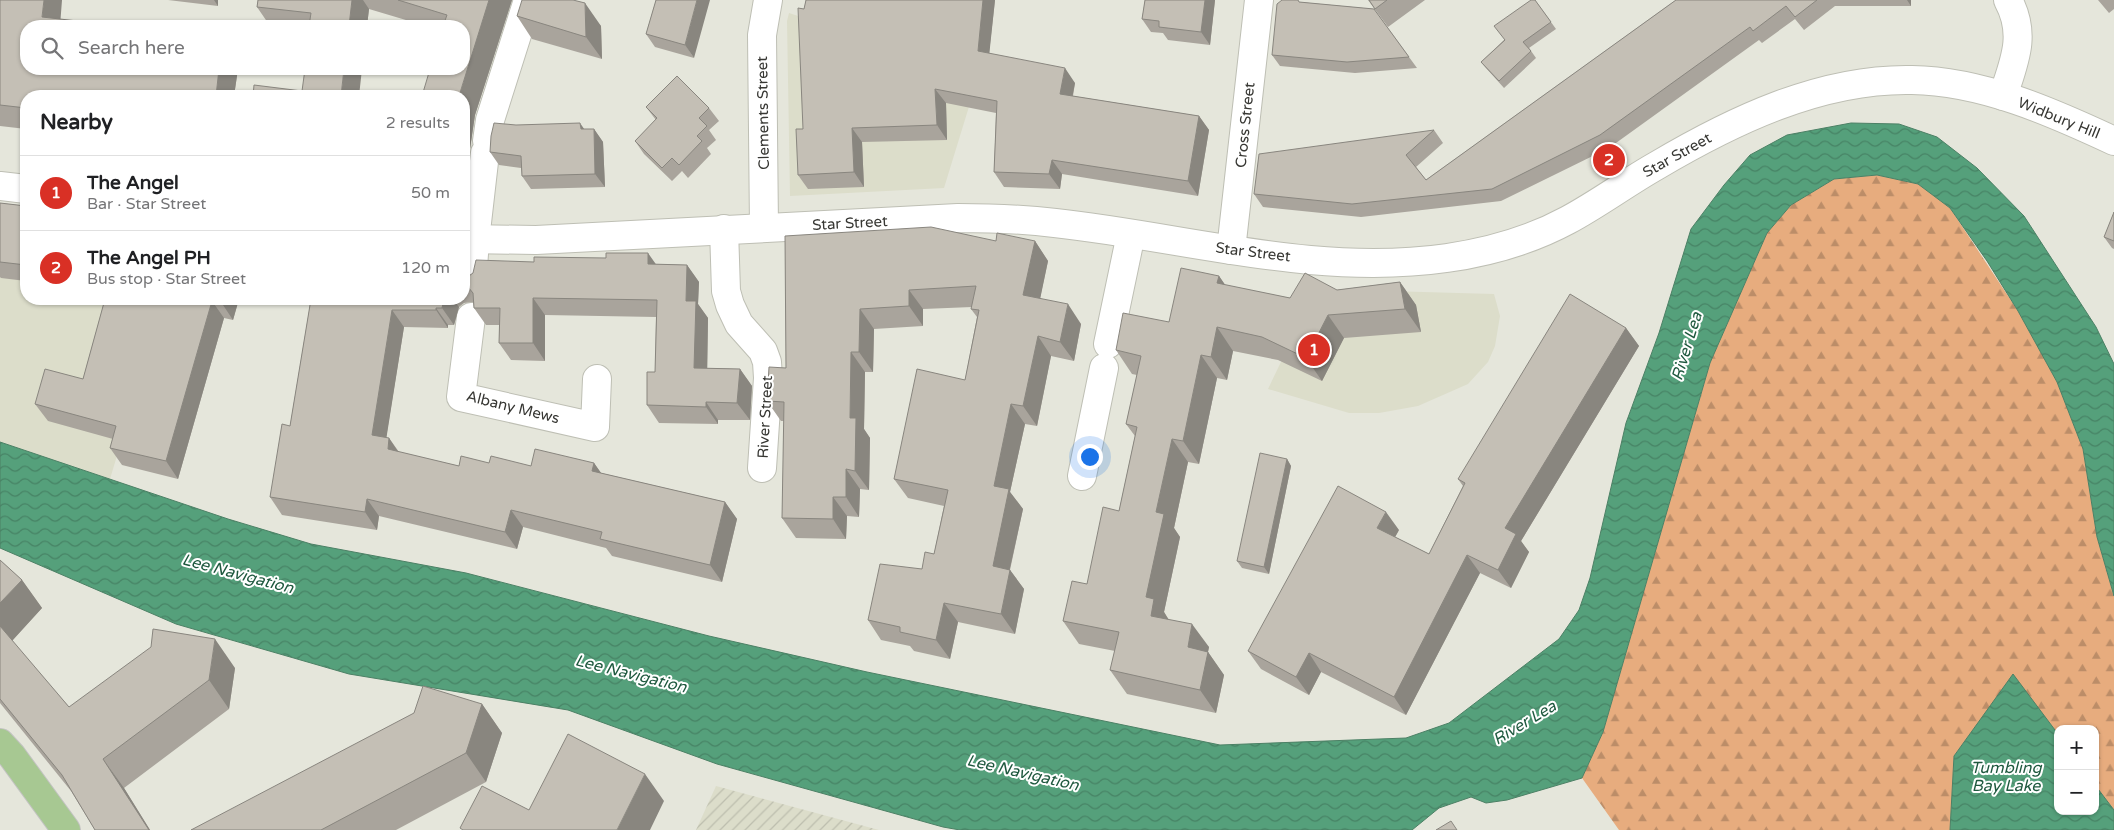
<!DOCTYPE html>
<html lang="en">
<head>
<meta charset="utf-8">
<style>
	body { margin:0; font-family:"Varela Round",sans-serif; background:#f6f6f6; color:#202124 }
	.controls { position:absolute; right:15px; bottom:15px; display:grid; overflow:hidden; border-radius:10px; box-shadow:0 1px 4px #0004 }
	.controls button { width:45px; height:45px; display:grid; place-items:center; padding:0; border:0; border-bottom:1px solid #e0e0e0; background:#fff; color:#202124; font:25px sans-serif }
	.you { position:absolute; left:1089px; top:456px; width:18px; height:18px; margin:-12px; border:4px solid #fff; border-radius:50%; background:#1a73e8; box-shadow:0 0 0 8px #1a73e833 }
	.badge { display:grid; place-items:center; width:32px; height:32px; border-radius:50%; background:#d93025; color:#fff; font-size:16px; font-weight:700 }
	.pin { position:absolute; translate:-50% -50%; border:2px solid #fff; box-shadow:0 1px 5px #0006 }
	.list { margin:0; padding:0; list-style:none }
	h2 { display:flex; justify-content:space-between; align-items:center; height:65px; margin:0; padding:0 20px; font-size:21px }
	h2 small { font-size:16px; font-weight:400; color:#757577 }
	.list li { display:grid; grid-template-columns:32px 1fr auto; gap:15px; align-items:center; box-sizing:border-box; height:75px; padding:0 20px; border-top:1px solid #e0e0e0 }
	.list b { display:block; font-size:19px; white-space:nowrap }
	.list p { margin:0; font-size:16px; white-space:nowrap; color:#757577 }
	.list em { font-size:16px; font-style:normal; color:#757577 }
	.icon { flex:none; width:28px; height:28px; fill:none; stroke:currentColor; stroke-width:2; stroke-linecap:round; stroke-linejoin:round }
	.map { position:relative; flex:none; width:2114px; height:830px; overflow:hidden }
	.search { position:absolute; background:#fff; box-shadow:0 1px 4px #0004; left:20px; top:20px; width:450px; height:55px; display:flex; align-items:center; gap:12px; box-sizing:border-box; padding:0 18px; border-radius:20px; color:#757577; font-size:19px }
	.panel { position:absolute; background:#fff; box-shadow:0 1px 4px #0004; left:20px; top:90px; width:450px; height:215px; border-radius:20px }
	.map>svg:first-child { display:block }
	.built { fill:#dcddca }
	.industrial { fill:url(#industrial-furrows) }
	.forest { fill:url(#forest-firs) }
	.water { fill:url(#water-waves); stroke:#4c8065 }
	.lines { fill:none; stroke-linecap:round; stroke-linejoin:round }
	.minor-casing { stroke:#bebfb4; stroke-width:30 }
	.secondary-casing { stroke:#bebfb4; stroke-width:30 }
	.primary-casing { stroke:#c3c3c2; stroke-width:30 }
	.minor { stroke:#fff; stroke-width:28 }
	.secondary { stroke:#fff; stroke-width:28 }
	.primary { stroke:#a7c892; stroke-width:28 }
	.wall { fill:#a9a49c }
	.shaded-wall { fill:#89867f }
	.building { fill:#c4bfb5; stroke:#89867f }
	.labels { text-anchor:middle; stroke-width:4; stroke-linejoin:round; paint-order:stroke }
	.street-label { font-size:15px; fill:#373733; stroke:#fff }
	.water-label { font-size:16px; font-style:italic; fill:#1f593f; stroke:#fff }
</style>
</head>
<body>
<div class="map">
<svg width="2114" height="830" viewBox="0 0 2114 830">
	<defs>
		<pattern id="industrial-furrows" width="10" height="10" patternUnits="userSpaceOnUse" patternTransform="scale(1.25)"><rect width="10" height="10" fill="#dcddca"/><path d="M-1 1l2-2M0 10L10 0M9 11l2-2" fill="none" stroke="#bdbeae"/></pattern>
		<pattern id="forest-firs" width="22" height="20" patternUnits="userSpaceOnUse" patternTransform="scale(1.25)"><rect width="22" height="20" fill="#e7ac7e"/><path d="M5 1l3.5 6h-7zM16 11l3.5 6h-7z" fill="#bc8d68"/></pattern>
		<pattern id="water-waves" width="16" height="10" patternUnits="userSpaceOnUse" patternTransform="scale(1.25)"><rect width="16" height="10" fill="#55a07b"/><path d="M0 5q4-4 8 0t8 0" fill="none" stroke="#478365"/></pattern>
	</defs>
	<rect width="100%" height="100%" fill="#e5e6db"/>
	<path class="built" d="M 789,13 L 850,33 L 991,35 L 944,188 L 790,196 L 787,21 Z
		M 0,218 L 26,221 L 26,299 L 164,299 L 110,479 L 0,442 Z
		M 1316,289 L 1494,294 L 1500,316 L 1495,346 L 1488,362 L 1468,384 L 1418,406 L 1379,413 L 1349,413 L 1268,389 Z"/>
	<path class="industrial" d="M 716,786 L 879,830 L 696,830 Z"/>
	<path class="forest" d="M 1877,175 L 1918,184 L 1950,208 L 2018,311 L 2057,382 L 2083,449 L 2097,537 L 2114,596 L 2114,810 L 2095,785 L 2095,729 L 2058,729 L 2058,734 L 2013,675 L 1954,756 L 1950,830 L 1619,830 L 1582,778 L 1603,732 L 1710,363 L 1767,233 L 1791,205 L 1834,179 Z"/>
	<path class="water" d="M 1851,123 L 1899,124 L 1937,137 L 1977,168 L 2024,216 L 2096,327 L 2114,364 L 2114,596 L 2097,537 L 2083,449 L 2057,382 L 2018,311 L 1987,261 L 1950,208 L 1918,184 L 1877,175 L 1834,179 L 1791,205 L 1767,233 L 1710,363 L 1603,732 L 1582,778 L 1507,800 L 1486,803 L 1471,797 L 1439,808 L 1412,830 L 960,830 L 943,827 L 717,764 L 568,710 L 349,674 L 176,624 L 0,548 L 0,442 L 228,519 L 311,544 L 466,573 L 709,636 L 867,672 L 1220,745 L 1406,738 L 1449,723 L 1559,639 L 1579,610 L 1590,578 L 1626,423 L 1659,333 L 1691,229 L 1724,185 L 1750,155 L 1787,135 Z
		M 2013,674 L 2058,734 L 2058,811 L 2095,811 L 2095,785 L 2114,810 L 2114,830 L 1950,830 L 1954,756 Z"/>
	<g class="lines">
		<defs>
			<path id="minor" d="M 2003,96 C 2014,62 2027,35 2008,0
				M 487,141 L 490,120 L 528,0
				M 764,228 L 762,35 L 768,0
				M 724,229 L 726,291 L 730,305 L 739,324 L 763,351 L 767,362 L 768,378 L 762,468
				M 1231,250 L 1259,0
				M 472,281 L 475,240 L 485,153
				M 471,317 L 461,397 L 595,427 L 597,379
				M 1108,344 L 1131,234
				M 1082,476 L 1104,368"/>
			<path id="secondary" d="M 0,186 L 26,189
				M 464,239 L 536,240 L 958,218 C 990,218 1023,219 1055,223 C 1185,237 1315,277 1447,258 C 1489,252 1531,240 1568,220 C 1598,204 1626,183 1656,166 C 1732,121 1821,78 1912,80 C 1982,81 2052,112 2114,141"/>
			<path id="primary" d="M 0,743 L 12,756 L 66,830"/>
		</defs>
		<use href="#minor" class="minor-casing"/>
		<use href="#secondary" class="secondary-casing"/>
		<use href="#primary" class="primary-casing"/>
		<use href="#minor" class="minor"/>
		<use href="#secondary" class="secondary"/>
		<use href="#primary" class="primary"/>
	</g>
	<path class="wall" d="M 0,0 L 26,69 L 238,69 L 234,96 L 26,96 L 26,129 L 0,126 Z
		M 168,0 L 218,0 L 218,6 Z
		M 258,0 L 512,0 L 475,115 L 468,162 L 464,161 L 464,26 L 426,26 L 369,9 L 367,26 L 270,26 L 257,7 Z
		M 656,0 L 694,58 L 655,47 L 646,34 Z
		M 806,0 L 995,0 L 989,53 L 1075,83 L 1073,96 L 1199,116 L 1209,130 L 1198,196 L 1062,174 L 1060,189 L 1004,187 L 994,172 L 996,113 L 946,103 L 947,140 L 862,142 L 864,187 L 808,189 L 798,175 L 803,129 L 804,9 Z
		M 1145,0 L 1215,0 L 1210,45 L 1168,40 L 1163,33 L 1151,32 L 1142,19 Z
		M 1368,0 L 1425,0 L 1388,27 Z
		M 1535,0 L 1556,29 L 1529,48 L 1536,58 L 1504,88 L 1486,68 L 1481,62 L 1504,40 Z
		M 1676,0 L 1911,0 L 1911,6 L 1835,6 L 1804,30 L 1795,19 L 1762,43 L 1759,40 L 1609,148 L 1501,201 L 1361,217 L 1263,207 L 1254,194 L 1434,130 L 1443,143 L 1416,167 L 1426,180 Z
		M 2098,0 L 2114,0 L 2114,9 L 2109,13 Z
		M 574,1 L 601,26 L 602,59 L 532,39 L 517,16 Z
		M 1299,2 L 1374,9 L 1417,68 L 1355,73 L 1280,66 L 1272,55 Z
		M 646,107 L 709,108 L 719,121 L 709,130 L 716,140 L 707,148 L 711,154 L 688,178 L 682,171 L 672,181 L 644,154 L 635,141 L 656,120 Z
		M 516,125 L 585,129 L 594,129 L 603,142 L 605,187 L 531,189 L 522,176 L 521,168 L 499,165 L 490,152 Z
		M 0,203 L 26,206 L 26,281 L 1,278 L 0,277 Z
		M 2114,212 L 2114,249 L 2112,248 L 2104,237 Z
		M 785,236 L 996,241 L 1035,241 L 1048,261 L 1040,298 L 1081,324 L 1074,361 L 1051,356 L 1037,426 L 1025,424 L 1010,492 L 1023,509 L 1010,570 L 1024,589 L 1015,634 L 958,622 L 950,659 L 914,651 L 910,646 L 881,640 L 868,620 L 922,569 L 934,554 L 944,506 L 908,498 L 894,479 L 965,380 L 977,317 L 971,309 L 972,307 L 923,309 L 923,326 L 874,329 L 873,372 L 865,372 L 864,429 L 870,438 L 869,490 L 860,489 L 859,517 L 847,516 L 846,539 L 796,538 L 782,518 L 784,421 L 781,421 L 767,401 L 786,368 Z
		M 655,264 L 687,265 L 699,282 L 698,304 L 708,318 L 707,368 L 740,369 L 752,386 L 750,420 L 718,420 L 718,424 L 659,423 L 647,405 L 655,372 L 656,317 L 545,315 L 545,361 L 511,360 L 499,343 L 499,325 L 486,325 L 474,308 L 473,302 L 472,302 L 464,303 L 459,307 L 454,325 L 448,325 L 448,328 L 404,327 L 386,438 L 389,438 L 399,452 L 459,466 L 489,463 L 531,466 L 594,463 L 601,473 L 725,502 L 737,519 L 722,582 L 612,556 L 606,548 L 523,527 L 517,549 L 379,516 L 377,530 L 282,515 L 270,497 L 290,426 L 311,299 L 464,299 L 464,278 Z
		M 1219,276 L 1225,285 L 1290,298 L 1337,290 L 1400,282 L 1416,305 L 1421,332 L 1344,338 L 1322,381 L 1278,360 L 1233,351 L 1227,380 L 1217,378 L 1199,464 L 1188,462 L 1174,528 L 1180,537 L 1164,612 L 1169,620 L 1209,647 L 1208,652 L 1224,675 L 1216,713 L 1127,694 L 1110,670 L 1115,651 L 1079,644 L 1063,621 L 1087,584 L 1119,511 L 1135,436 L 1126,424 L 1137,375 L 1132,374 L 1116,350 L 1169,322 Z
		M 105,299 L 239,299 L 233,320 L 224,318 L 178,479 L 122,465 L 110,448 L 113,439 L 48,421 L 35,404 L 83,379 Z
		M 1626,328 L 1639,346 L 1521,541 L 1529,552 L 1511,588 L 1480,573 L 1406,715 L 1321,672 L 1309,695 L 1261,669 L 1248,651 L 1399,530 L 1395,537 L 1429,554 L 1463,486 L 1458,479 Z
		M 1287,459 L 1291,466 L 1269,574 L 1242,568 L 1237,561 Z
		M 0,560 L 22,580 L 42,608 L 12,641 L 69,707 L 235,668 L 229,709 L 124,788 L 150,830 L 95,830 L 71,791 L 0,703 Z
		M 482,704 L 502,733 L 486,782 L 396,830 L 191,830 Z"/>
	<path class="shaded-wall" d="M 44,0 L 62,0 L 60,26 L 42,17 Z
		M 214,0 L 218,0 L 218,6 Z
		M 352,0 L 363,0 L 369,9 L 367,26 L 349,26 Z
		M 489,0 L 512,0 L 475,115 L 468,162 L 464,155 L 464,96 L 459,96 Z
		M 697,0 L 710,0 L 694,58 L 685,45 Z
		M 983,0 L 995,0 L 988,66 L 978,51 Z
		M 1205,0 L 1215,0 L 1210,45 L 1201,32 Z
		M 1907,0 L 1911,0 L 1911,6 Z
		M 585,3 L 601,26 L 602,59 L 586,37 Z
		M 1065,68 L 1075,83 L 1070,109 L 1060,94 Z
		M 219,69 L 238,69 L 234,96 L 216,96 Z
		M 344,69 L 362,69 L 359,96 L 341,96 Z
		M 935,89 L 946,103 L 947,140 L 937,125 Z
		M 1199,116 L 1209,130 L 1198,196 L 1188,181 Z
		M 580,123 L 589,136 L 581,129 Z
		M 852,128 L 862,142 L 864,187 L 854,172 Z
		M 594,129 L 603,142 L 605,187 L 595,174 Z
		M 1052,160 L 1062,174 L 1060,189 L 1049,174 Z
		M 1035,241 L 1048,261 L 1037,314 L 1023,295 Z
		M 648,253 L 660,270 L 648,264 Z
		M 687,265 L 699,282 L 698,304 L 708,318 L 707,385 L 694,368 L 686,301 Z
		M 1219,276 L 1235,299 L 1217,283 Z
		M 1400,282 L 1416,305 L 1421,332 L 1405,309 Z
		M 909,290 L 923,309 L 923,326 L 909,306 Z
		M 533,298 L 545,315 L 545,361 L 533,343 Z
		M 222,299 L 239,299 L 233,320 L 221,302 Z
		M 444,299 L 453,299 L 459,307 L 454,325 L 442,308 Z
		M 212,301 L 224,318 L 178,479 L 166,461 Z
		M 1068,304 L 1081,324 L 1074,361 L 1060,342 Z
		M 436,308 L 448,325 L 448,328 L 436,310 Z
		M 860,309 L 874,329 L 873,372 L 859,352 Z
		M 392,310 L 404,327 L 384,453 L 372,435 Z
		M 1328,315 L 1344,338 L 1322,381 L 1306,358 Z
		M 1217,327 L 1233,351 L 1227,380 L 1211,357 Z
		M 1626,328 L 1639,346 L 1521,541 L 1529,552 L 1511,588 L 1498,570 L 1505,528 Z
		M 1038,336 L 1051,356 L 1037,426 L 1023,406 Z
		M 851,352 L 865,372 L 864,429 L 870,438 L 869,490 L 855,471 L 850,418 Z
		M 1201,355 L 1217,378 L 1199,464 L 1183,441 Z
		M 740,369 L 752,386 L 750,420 L 737,403 Z
		M 706,402 L 718,420 L 718,424 L 706,407 Z
		M 1011,404 L 1025,424 L 1010,492 L 1023,509 L 1006,586 L 993,566 L 994,486 Z
		M 389,438 L 401,456 L 388,449 Z
		M 1172,439 L 1188,462 L 1174,528 L 1180,537 L 1164,612 L 1170,622 L 1151,616 L 1146,597 L 1156,512 Z
		M 1287,459 L 1291,466 L 1269,574 L 1264,567 Z
		M 594,463 L 606,480 L 592,471 Z
		M 846,469 L 860,489 L 859,517 L 846,497 Z
		M 833,497 L 847,516 L 846,539 L 833,519 Z
		M 367,499 L 379,516 L 377,530 L 365,512 Z
		M 725,502 L 737,519 L 722,582 L 710,565 Z
		M 511,510 L 523,527 L 517,549 L 505,532 Z
		M 1386,512 L 1399,530 L 1390,546 L 1377,528 Z
		M 1467,555 L 1480,573 L 1406,715 L 1394,697 Z
		M 1010,570 L 1024,589 L 1015,634 L 1001,614 Z
		M 22,580 L 42,608 L 10,643 L 0,629 L 0,603 Z
		M 944,603 L 958,622 L 950,659 L 936,640 Z
		M 1192,624 L 1209,647 L 1204,670 L 1188,647 Z
		M 215,639 L 235,668 L 229,709 L 209,680 Z
		M 1208,652 L 1224,675 L 1216,713 L 1200,690 Z
		M 1309,653 L 1321,672 L 1309,695 L 1296,677 Z
		M 482,704 L 502,733 L 486,782 L 466,753 Z
		M 103,759 L 124,788 L 150,830 L 149,830 Z
		M 645,774 L 664,801 L 650,830 L 617,830 Z"/>
	<path class="building" d="M 0,0 L 44,0 L 42,17 L 122,26 L 26,26 L 26,69 L 219,69 L 216,96 L 26,96 L 26,108 L 0,105 Z
		M 258,0 L 352,0 L 349,26 L 309,26 L 311,13 L 257,7 Z
		M 398,0 L 489,0 L 459,96 L 422,96 L 430,69 L 464,69 L 464,26 L 443,26 L 447,15 Z
		M 522,0 L 573,0 L 585,3 L 586,37 L 517,16 Z
		M 656,0 L 697,0 L 685,45 L 646,34 Z
		M 806,0 L 983,0 L 978,51 L 1065,68 L 1060,94 L 1199,116 L 1188,181 L 1052,160 L 1049,174 L 994,172 L 997,101 L 935,89 L 937,125 L 852,128 L 854,172 L 798,175 L 796,129 L 803,129 L 798,8 L 804,9 Z
		M 1145,0 L 1205,0 L 1201,32 L 1159,27 L 1159,21 L 1142,19 Z
		M 1282,0 L 1298,0 L 1299,2 L 1374,9 L 1409,57 L 1347,62 L 1272,55 L 1277,4 Z
		M 1369,0 L 1387,0 L 1375,9 Z
		M 1531,0 L 1535,0 L 1551,22 L 1523,42 L 1531,51 L 1499,81 L 1481,62 L 1505,40 L 1494,26 Z
		M 1676,0 L 1817,0 L 1795,17 L 1786,6 L 1753,31 L 1750,27 L 1600,135 L 1492,189 L 1352,204 L 1254,194 L 1259,154 L 1434,130 L 1406,155 L 1426,180 Z
		M 305,69 L 344,69 L 341,96 L 343,96 L 253,96 L 254,85 L 302,91 Z
		M 677,76 L 709,108 L 699,118 L 707,126 L 697,136 L 702,141 L 679,165 L 672,158 L 662,168 L 635,141 L 657,118 L 646,107 Z
		M 494,123 L 516,125 L 580,123 L 581,129 L 594,129 L 595,174 L 522,176 L 521,156 L 490,152 L 491,136 Z
		M 0,203 L 26,206 L 26,265 L 0,262 Z
		M 2114,212 L 2114,241 L 2104,237 Z
		M 931,227 L 996,241 L 997,233 L 1035,241 L 1023,295 L 1068,304 L 1060,342 L 1038,336 L 1023,406 L 1011,404 L 994,486 L 1009,489 L 993,566 L 1010,570 L 1001,614 L 944,603 L 936,640 L 900,632 L 900,627 L 868,620 L 880,564 L 922,569 L 925,552 L 934,554 L 948,490 L 894,479 L 917,369 L 965,380 L 979,310 L 971,309 L 976,286 L 909,290 L 909,306 L 860,309 L 859,352 L 851,352 L 850,418 L 856,418 L 855,471 L 846,469 L 846,497 L 833,497 L 833,519 L 782,518 L 784,402 L 767,401 L 769,367 L 786,368 L 785,236 Z
		M 606,253 L 648,253 L 648,264 L 687,265 L 686,301 L 696,301 L 694,368 L 740,369 L 737,403 L 706,402 L 706,407 L 647,405 L 647,372 L 655,372 L 657,300 L 533,298 L 533,343 L 499,343 L 500,308 L 474,308 L 473,293 L 468,287 L 464,285 L 464,278 L 466,278 L 473,273 L 476,260 L 534,262 L 534,257 L 606,258 Z
		M 1181,268 L 1219,276 L 1217,283 L 1290,298 L 1305,273 L 1337,290 L 1400,282 L 1405,309 L 1328,315 L 1306,358 L 1262,337 L 1217,327 L 1211,357 L 1201,355 L 1183,441 L 1172,439 L 1156,512 L 1164,514 L 1146,597 L 1154,599 L 1151,616 L 1192,624 L 1188,647 L 1208,652 L 1200,690 L 1110,670 L 1119,632 L 1063,621 L 1072,581 L 1087,584 L 1103,507 L 1119,511 L 1137,427 L 1126,424 L 1141,356 L 1116,350 L 1123,313 L 1169,322 Z
		M 1570,294 L 1626,328 L 1505,528 L 1516,534 L 1498,570 L 1467,555 L 1394,697 L 1309,653 L 1296,677 L 1248,651 L 1338,486 L 1386,512 L 1377,528 L 1429,554 L 1465,483 L 1458,479 Z
		M 105,299 L 222,299 L 221,302 L 212,301 L 166,461 L 110,448 L 116,426 L 35,404 L 45,369 L 83,379 Z
		M 311,299 L 444,299 L 442,308 L 436,308 L 436,310 L 392,310 L 372,435 L 389,438 L 388,449 L 459,466 L 461,456 L 489,463 L 491,456 L 531,466 L 535,449 L 594,463 L 592,471 L 725,502 L 710,565 L 600,539 L 602,532 L 511,510 L 505,532 L 367,499 L 365,512 L 270,497 L 282,424 L 290,426 Z
		M 1260,453 L 1287,459 L 1264,567 L 1237,561 Z
		M 0,560 L 22,580 L 0,603 Z
		M 0,626 L 69,707 L 151,647 L 153,629 L 215,639 L 209,680 L 103,759 L 149,830 L 95,830 L 62,775 L 0,699 Z
		M 423,686 L 482,704 L 466,753 L 321,830 L 191,830 L 414,713 Z
		M 568,734 L 645,774 L 617,830 L 463,830 L 460,828 L 482,786 L 529,810 Z
		M 1451,821 L 1457,830 L 1436,830 Z"/>
	<g class="labels">
		<g class="street-label">
			<text transform="translate(763 113) rotate(-91)" y="5">Clements Street</text>
			<text transform="translate(2059 118) rotate(22)" y="5">Widbury Hill</text>
			<text transform="translate(1245 125) rotate(-84)" y="5">Cross Street</text>
			<text transform="translate(1677 155) rotate(-29)" y="5">Star Street</text>
			<text transform="translate(850 223) rotate(-3)" y="5">Star Street</text>
			<text transform="translate(1253 252) rotate(7)" y="5">Star Street</text>
			<text transform="translate(513 407) rotate(14)" y="5">Albany Mews</text>
			<text transform="translate(765 417) rotate(-87)" y="5">River Street</text>
		</g>
		<g class="water-label">
			<text transform="translate(1686 346) rotate(-73)" y="6">River Lea</text>
			<text transform="translate(238 573) rotate(15)" y="6">Lee Navigation</text>
			<text transform="translate(631 673) rotate(14)" y="6">Lee Navigation</text>
			<text transform="translate(1524 722) rotate(-31)" y="6">River Lea</text>
			<text x="2006" y="773">Tumbling<tspan x="2006" dy="18">Bay Lake</tspan></text>
			<text transform="translate(1023 772) rotate(13)" y="6">Lee Navigation</text>
		</g>
	</g>
</svg>
<div class="controls">
<button>+</button>
<button>−</button>
</div>
<div class="you"></div>
<div class="pin badge" style="left:1314px;top:350px">1</div>
<div class="pin badge" style="left:1609px;top:160px">2</div>
<div class="search"><svg class="icon" aria-label="search" viewBox="0 0 24 24"><circle cx="10" cy="10" r="6"/><path d="M15 15l6 6"/></svg>Search here</div>
<section class="panel">
<h2>Nearby<small>2 results</small></h2>
<ul class="list">
<li><span class="badge">1</span><div><b>The Angel</b><p>Bar · Star Street</p></div><em>50 m</em></li>
<li><span class="badge">2</span><div><b>The Angel PH</b><p>Bus stop · Star Street</p></div><em>120 m</em></li>
</ul>
</section>
</div>
</body>
</html>
